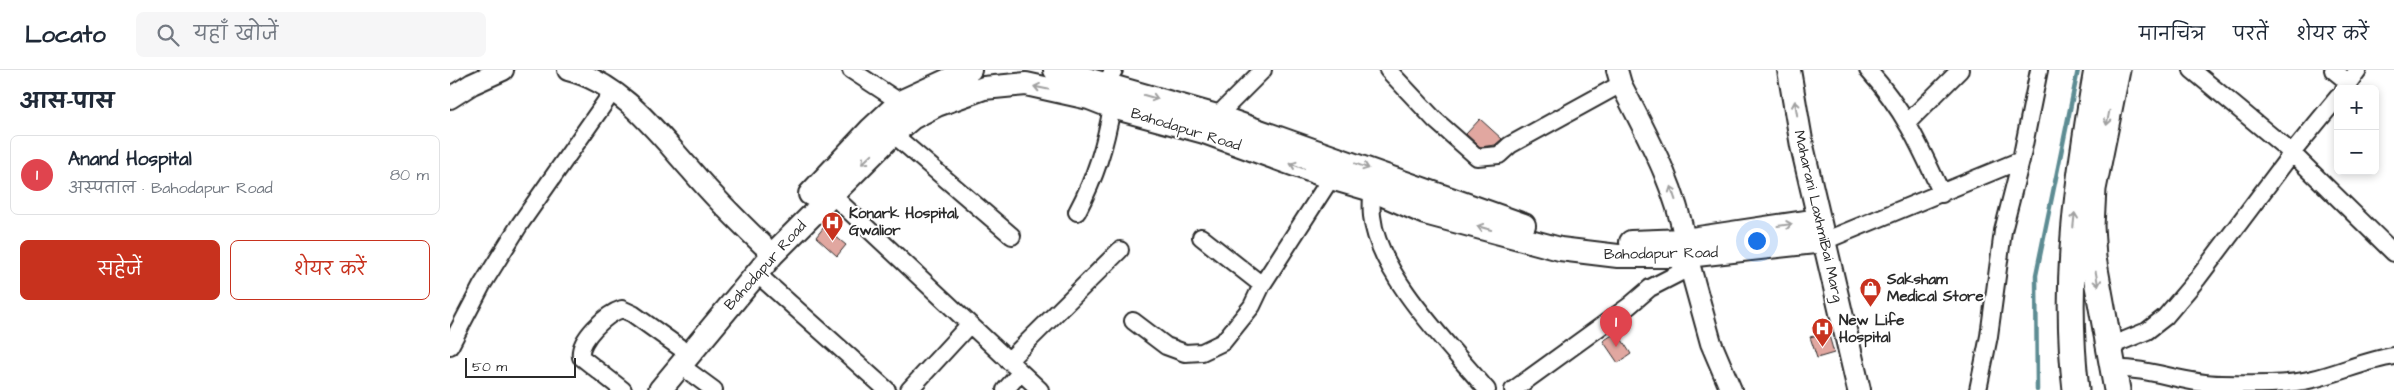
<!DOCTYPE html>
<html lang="hi">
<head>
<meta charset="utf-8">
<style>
	body { margin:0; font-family:"Architects Daughter","Playpen Sans Deva",sans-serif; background:#f6f6f7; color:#1f2937 }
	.controls { position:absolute; right:15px; top:15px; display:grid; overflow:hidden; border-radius:8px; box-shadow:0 2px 8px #0003 }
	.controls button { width:45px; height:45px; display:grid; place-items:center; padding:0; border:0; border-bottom:1px solid #e0e1e3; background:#fff; color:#1f2937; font:25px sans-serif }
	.scale { position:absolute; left:15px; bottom:12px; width:111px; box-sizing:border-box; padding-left:5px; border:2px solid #2b2b2b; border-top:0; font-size:14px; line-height:18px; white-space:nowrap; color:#2b2b2b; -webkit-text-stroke:4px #fff; paint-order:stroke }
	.you { position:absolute; left:1306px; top:170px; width:18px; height:18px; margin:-12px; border:4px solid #fff; border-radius:50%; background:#1a73e8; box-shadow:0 0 0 8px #1a73e833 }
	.badge { display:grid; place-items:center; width:32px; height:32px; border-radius:50%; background:#c8321e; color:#fff; font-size:16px; font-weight:700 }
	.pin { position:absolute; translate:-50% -41px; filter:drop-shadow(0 1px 2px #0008) }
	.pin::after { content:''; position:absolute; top:26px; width:18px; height:15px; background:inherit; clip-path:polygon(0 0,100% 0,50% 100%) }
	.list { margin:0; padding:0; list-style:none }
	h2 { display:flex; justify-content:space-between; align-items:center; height:65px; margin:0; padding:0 20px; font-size:21px }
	h2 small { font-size:16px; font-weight:400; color:#747a83 }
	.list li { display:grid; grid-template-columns:32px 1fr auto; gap:15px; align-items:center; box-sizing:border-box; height:80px; margin:0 10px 10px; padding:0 10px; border:1px solid #e0e1e3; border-radius:8px }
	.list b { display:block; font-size:19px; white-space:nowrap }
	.list p { margin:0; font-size:16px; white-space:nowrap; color:#747a83 }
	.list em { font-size:16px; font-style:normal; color:#747a83 }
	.actions { display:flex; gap:10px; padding:15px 20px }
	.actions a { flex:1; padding:11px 0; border:1px solid #c8321e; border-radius:8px; text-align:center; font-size:18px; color:#c8321e }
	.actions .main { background:#c8321e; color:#fff }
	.icon { flex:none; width:28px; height:28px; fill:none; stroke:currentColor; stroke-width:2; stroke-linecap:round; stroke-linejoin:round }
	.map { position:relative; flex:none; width:1944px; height:320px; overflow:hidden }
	header { display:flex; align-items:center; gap:30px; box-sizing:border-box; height:70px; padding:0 25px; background:#fff; border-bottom:1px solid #e0e1e3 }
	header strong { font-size:24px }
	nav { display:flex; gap:28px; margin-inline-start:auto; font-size:18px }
	.search { width:350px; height:45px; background:#f6f6f7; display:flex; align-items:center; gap:12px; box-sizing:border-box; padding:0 18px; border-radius:8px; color:#747a83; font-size:19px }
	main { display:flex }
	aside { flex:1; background:#fff }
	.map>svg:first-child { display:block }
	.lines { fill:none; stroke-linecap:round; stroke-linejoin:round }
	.stream { stroke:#5d8c93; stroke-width:4.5 }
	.building { fill:#e1a7a0; stroke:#2b2b2b }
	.minor-casing { stroke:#2b2b2b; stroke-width:20 }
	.tertiary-casing { stroke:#2b2b2b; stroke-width:24 }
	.secondary-casing { stroke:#2b2b2b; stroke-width:26 }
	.primary-casing { stroke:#2b2b2b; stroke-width:29 }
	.minor { stroke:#fff; stroke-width:16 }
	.tertiary { stroke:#fff; stroke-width:20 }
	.secondary { stroke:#fff; stroke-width:22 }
	.primary { stroke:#fff; stroke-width:25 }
	.oneway { stroke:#a0a0a0 }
	.labels { text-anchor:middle; stroke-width:4; stroke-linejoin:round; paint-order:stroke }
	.street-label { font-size:15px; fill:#2b2b2b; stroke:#fff }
	.poi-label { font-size:15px; font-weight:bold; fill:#2b2b2b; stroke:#fff; text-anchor:start }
</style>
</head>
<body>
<header>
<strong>Locato</strong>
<div class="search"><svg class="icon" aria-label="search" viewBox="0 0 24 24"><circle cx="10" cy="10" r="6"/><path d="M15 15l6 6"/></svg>यहाँ खोजें</div>
<nav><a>मानचित्र</a><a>परतें</a><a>शेयर करें</a></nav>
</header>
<main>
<aside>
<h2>आस-पास<small></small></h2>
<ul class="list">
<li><span class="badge" style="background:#e0444e">1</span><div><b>Anand Hospital</b><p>अस्पताल · Bahodapur Road</p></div><em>80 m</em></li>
</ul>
<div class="actions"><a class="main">सहेजें</a><a>शेयर करें</a></div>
</aside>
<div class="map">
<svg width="1944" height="320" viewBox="0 0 1944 320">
	<rect width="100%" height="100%" fill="#fff"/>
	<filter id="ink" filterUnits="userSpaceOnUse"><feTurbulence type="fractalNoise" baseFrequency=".02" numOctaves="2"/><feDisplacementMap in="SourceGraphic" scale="10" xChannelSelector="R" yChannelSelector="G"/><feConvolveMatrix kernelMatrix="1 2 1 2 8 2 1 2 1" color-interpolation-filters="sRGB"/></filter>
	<g filter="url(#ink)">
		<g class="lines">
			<path class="stream" d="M 1587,320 L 1586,205 L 1628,0"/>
		</g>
		<path class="building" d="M 1030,49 L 1052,69 L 1045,75 L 1030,77 L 1016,64 Z
			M 374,157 L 396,175 L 387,186 L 366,167 Z
			M 1167,262 L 1181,284 L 1168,293 L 1153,271 Z
			M 1378,262 L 1384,283 L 1367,288 L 1360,267 Z"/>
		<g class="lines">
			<defs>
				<path id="minor" d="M 401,0 L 450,32
					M 938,0 L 985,50 L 1027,87 L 1049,85 L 1060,75 L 1171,14
					M 1418,0 C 1454,40 1470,76 1492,124
					M 1742,0 L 1842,83 L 1944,183
					M 1883,0 L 1899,13
					M 655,14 L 664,0
					M 1894,19 L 1908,0
					M 767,46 L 813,0
					M 1458,52 L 1510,0
					M 443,64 L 562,166
					M 922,120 C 922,128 921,138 922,146 C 928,205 1000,276 1037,320
					M 381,124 L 590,320
					M 627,142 C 646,106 655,76 662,37
					M 751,167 L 812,215
					M 1374,171 L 1571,90
					M 306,203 L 437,320
					M 683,251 L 716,276 L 735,283 L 752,282 L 773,272 L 802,236 L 812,215 L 881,108
					M 0,276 L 32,215 L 70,154 L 163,21
					M 1658,277 L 1697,261 L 1715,247 L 1748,208 L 1842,83 L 1888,27
					M 558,291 L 670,180
					M 230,295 L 264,320
					M 1662,299 C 1700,297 1732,314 1771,314 C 1800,314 1834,316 1863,309 C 1890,303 1916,290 1944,286
					M 173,320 L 131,287 C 128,270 156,244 172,239 L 183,244 L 229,277
					M 459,320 L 519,255
					M 555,320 L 570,303
					M 1063,320 L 1179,236 L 1200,218 L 1239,198
					M 1528,320 L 1539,266 L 1553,161 L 1571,90 L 1589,0"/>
				<path id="tertiary" d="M 118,0 C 171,13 206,61 241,100 C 263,126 288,151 313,175
					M 1167,0 L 1171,14 C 1197,66 1224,112 1235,170
					M 0,28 L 22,14 L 53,0
					M 1237,186 L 1261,273 L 1281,320"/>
				<path id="secondary" d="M 605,0 L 767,46 L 1074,155
					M 1339,0 L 1352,76 L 1409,320
					M 360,124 L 421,59 L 450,32 L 520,0
					M 1181,172 L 1235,170 L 1369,150
					M 210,320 L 323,184 L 443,64 L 462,48 L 487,35 L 534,18 L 576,14 L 639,28 L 662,37 L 754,62 L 881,108 L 922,120 L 975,143 L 1110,179 L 1168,186 L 1237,186 L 1374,171"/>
				<path id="primary" d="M 1667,0 L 1643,119 L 1641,156 L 1643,188 L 1667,320
					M 1626,320 C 1613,212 1628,106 1647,0"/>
			</defs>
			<use href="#minor" class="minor-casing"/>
			<use href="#tertiary" class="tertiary-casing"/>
			<use href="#secondary" class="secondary-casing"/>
			<use href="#primary" class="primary-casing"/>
			<use href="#minor" class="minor"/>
			<use href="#tertiary" class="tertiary"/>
			<use href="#secondary" class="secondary"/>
			<use href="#primary" class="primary"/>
		</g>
		<defs><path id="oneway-shaft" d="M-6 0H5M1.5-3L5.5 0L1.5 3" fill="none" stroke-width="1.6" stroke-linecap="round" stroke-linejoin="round" transform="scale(1.25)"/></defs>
		<g class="oneway">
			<use href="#oneway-shaft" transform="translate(591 18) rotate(-168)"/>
			<use href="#oneway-shaft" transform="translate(701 27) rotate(16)"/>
			<use href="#oneway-shaft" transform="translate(1346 38) rotate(-99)"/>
			<use href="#oneway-shaft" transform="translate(1658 48) rotate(101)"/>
			<use href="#oneway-shaft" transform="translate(417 89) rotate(136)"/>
			<use href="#oneway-shaft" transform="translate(847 96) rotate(-160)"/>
			<use href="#oneway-shaft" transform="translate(912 96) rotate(20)"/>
			<use href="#oneway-shaft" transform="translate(1223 123) rotate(-109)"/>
			<use href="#oneway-shaft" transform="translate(1624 150) rotate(-84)"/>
			<use href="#oneway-shaft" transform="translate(1335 155) rotate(-8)"/>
			<use href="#oneway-shaft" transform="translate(1034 158) rotate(-164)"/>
			<use href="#oneway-shaft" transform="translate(1647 209) rotate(80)"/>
		</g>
	</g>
	<defs>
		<symbol id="hospital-pin" viewBox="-11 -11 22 30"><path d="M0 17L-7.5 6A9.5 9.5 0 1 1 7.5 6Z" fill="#c8321e" stroke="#fff"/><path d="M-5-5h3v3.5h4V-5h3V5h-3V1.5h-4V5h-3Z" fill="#fff"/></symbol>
		<symbol id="shop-pin" viewBox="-11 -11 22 30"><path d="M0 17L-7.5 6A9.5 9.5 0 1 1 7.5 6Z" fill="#c8321e" stroke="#fff"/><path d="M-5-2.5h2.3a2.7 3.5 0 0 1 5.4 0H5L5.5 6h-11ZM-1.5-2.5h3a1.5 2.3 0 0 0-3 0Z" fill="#fff"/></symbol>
	</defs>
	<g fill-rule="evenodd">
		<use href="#hospital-pin" x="370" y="140" width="25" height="34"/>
		<use href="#shop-pin" x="1408" y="206" width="25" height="34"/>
		<use href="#hospital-pin" x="1360" y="246" width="25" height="34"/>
	</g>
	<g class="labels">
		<g class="street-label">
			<text transform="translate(736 59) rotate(17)" y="5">Bahodapur Road</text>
			<text transform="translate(1369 146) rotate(77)" y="5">Maharani LaxhmiBai Marg</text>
			<text transform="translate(1211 183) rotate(-1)" y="5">Bahodapur Road</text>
			<text transform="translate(315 195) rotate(-48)" y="5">Bahodapur Road</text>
		</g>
		<g class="poi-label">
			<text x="399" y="148">Konark Hospital,<tspan x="399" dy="17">Gwalior</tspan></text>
			<text x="1437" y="214">Saksham<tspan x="1437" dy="17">Medical Store</tspan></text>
			<text x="1389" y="255">New Life<tspan x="1389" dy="17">Hospital</tspan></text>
		</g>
	</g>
</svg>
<div class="controls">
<button>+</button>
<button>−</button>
</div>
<div class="scale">50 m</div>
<div class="you"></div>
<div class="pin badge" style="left:1166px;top:277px;background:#e0444e">1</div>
</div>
</main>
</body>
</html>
